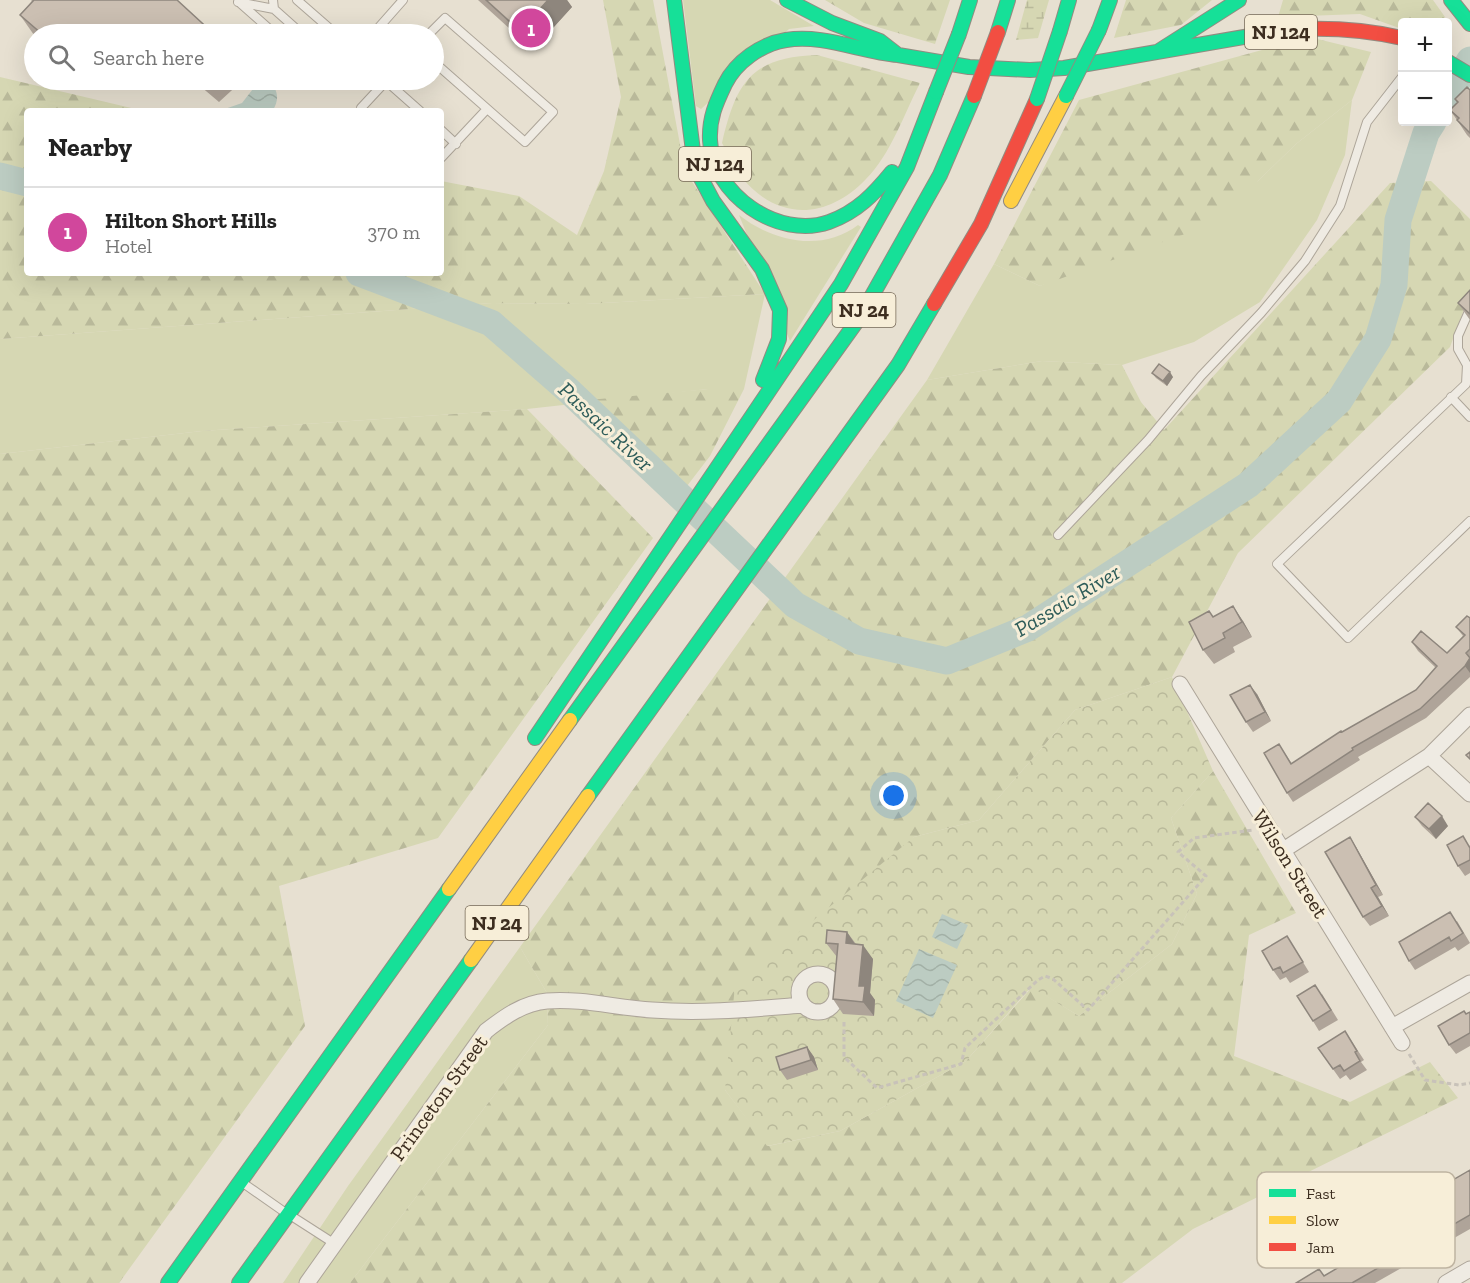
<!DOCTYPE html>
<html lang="en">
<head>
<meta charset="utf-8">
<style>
	body { margin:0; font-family:"Zilla Slab",serif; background:#f2f2f2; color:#222 }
	.controls { position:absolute; right:18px; top:18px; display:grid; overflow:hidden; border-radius:6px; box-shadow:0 6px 24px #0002 }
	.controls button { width:54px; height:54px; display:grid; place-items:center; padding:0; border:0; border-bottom:2px solid #e0e0e0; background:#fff; color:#222; font:30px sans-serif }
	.you { position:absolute; left:894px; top:796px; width:21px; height:21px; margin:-15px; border:4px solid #fff; border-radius:50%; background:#1a73e8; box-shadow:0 0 0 9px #1a73e833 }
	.badge { display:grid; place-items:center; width:39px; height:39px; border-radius:50%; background:#7c3aed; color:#fff; font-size:20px; font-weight:700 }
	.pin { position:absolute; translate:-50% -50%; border:3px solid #fff; box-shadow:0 2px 6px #0006 }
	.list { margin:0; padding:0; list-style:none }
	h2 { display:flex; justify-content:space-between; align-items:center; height:78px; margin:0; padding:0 24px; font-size:26px }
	h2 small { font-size:20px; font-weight:400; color:#767676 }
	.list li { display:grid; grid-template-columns:39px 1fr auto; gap:18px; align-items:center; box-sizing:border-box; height:90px; padding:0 24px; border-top:2px solid #e0e0e0 }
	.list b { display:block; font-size:22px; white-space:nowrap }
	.list p { margin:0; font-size:20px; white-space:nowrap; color:#767676 }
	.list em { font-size:20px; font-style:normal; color:#767676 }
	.icon { flex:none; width:33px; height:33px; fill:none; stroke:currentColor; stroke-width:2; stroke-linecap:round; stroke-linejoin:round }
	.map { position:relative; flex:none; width:1470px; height:1283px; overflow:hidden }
	.search { position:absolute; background:#fff; box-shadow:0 6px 24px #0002; left:24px; top:24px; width:420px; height:66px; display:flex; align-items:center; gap:15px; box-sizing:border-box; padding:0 21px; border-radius:33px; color:#767676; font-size:22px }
	.panel { position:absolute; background:#fff; box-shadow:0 6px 24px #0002; left:24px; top:108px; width:420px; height:168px; border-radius:6px }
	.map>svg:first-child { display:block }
	.green { fill:#d6d7b3 }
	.forest { fill:url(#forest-firs) }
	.wetland { fill:url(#wetland-marsh) }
	.park { fill:url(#park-crowns) }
	.water { fill:url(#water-waves) }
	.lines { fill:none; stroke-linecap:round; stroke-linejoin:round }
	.river { stroke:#bcccc2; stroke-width:27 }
	.lane-casing { stroke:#ada599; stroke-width:10 }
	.street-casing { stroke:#ada599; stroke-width:17 }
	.fast-casing { stroke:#928b80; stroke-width:16 }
	.slow-casing { stroke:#928b80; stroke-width:16 }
	.jam-casing { stroke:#928b80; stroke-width:16 }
	.path { stroke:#c8c2b9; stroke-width:3; stroke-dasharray:4.5 3; stroke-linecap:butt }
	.lane { stroke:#efebe3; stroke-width:8 }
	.street { stroke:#efebe3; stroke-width:15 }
	.fast { stroke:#16e098; stroke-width:14 }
	.slow { stroke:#ffcf43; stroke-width:14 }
	.jam { stroke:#f24e42; stroke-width:14 }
	.fast-bridge-casing { stroke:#928b80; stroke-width:16; stroke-linecap:butt }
	.jam-bridge-casing { stroke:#928b80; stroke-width:16; stroke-linecap:butt }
	.fast-bridge { stroke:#16e098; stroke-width:14 }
	.jam-bridge { stroke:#f24e42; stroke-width:14 }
	.wall { fill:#afa499 }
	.shaded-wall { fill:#8e867d }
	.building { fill:#cbbfb2; stroke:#8e867d; stroke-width:1.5 }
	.labels { text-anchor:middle; stroke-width:6; stroke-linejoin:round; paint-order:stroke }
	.shield { fill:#f7eed8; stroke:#756857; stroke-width:1.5 }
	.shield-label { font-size:20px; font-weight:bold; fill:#3d2e20 }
	.street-label { font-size:21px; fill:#3d2e20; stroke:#f7eed8 }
	.water-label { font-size:22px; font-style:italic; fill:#2f5d5a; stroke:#f7eed8 }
	.key { fill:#f7eed8; stroke:#bfb4a1; stroke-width:1.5 }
	.key-label { font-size:16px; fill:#3d2e20 }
</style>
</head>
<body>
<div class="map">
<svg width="1470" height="1283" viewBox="0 0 1470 1283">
	<defs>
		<pattern id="forest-firs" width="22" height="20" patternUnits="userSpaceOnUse" patternTransform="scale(1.5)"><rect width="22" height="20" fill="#d6d7b3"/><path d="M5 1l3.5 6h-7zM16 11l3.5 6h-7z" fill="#b9b99a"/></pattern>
		<pattern id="wetland-marsh" width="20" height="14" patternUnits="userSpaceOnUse" patternTransform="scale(1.5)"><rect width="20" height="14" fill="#d6d7b3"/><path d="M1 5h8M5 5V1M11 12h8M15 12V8" fill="none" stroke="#b9b99a"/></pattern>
		<pattern id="park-crowns" width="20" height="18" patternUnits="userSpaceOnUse" patternTransform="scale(1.5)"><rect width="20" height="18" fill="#d6d7b3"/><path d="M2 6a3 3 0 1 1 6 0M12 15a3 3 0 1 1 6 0" fill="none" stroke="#b9b99a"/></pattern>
		<pattern id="water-waves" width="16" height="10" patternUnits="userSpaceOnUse" patternTransform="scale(1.5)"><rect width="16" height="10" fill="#bcccc2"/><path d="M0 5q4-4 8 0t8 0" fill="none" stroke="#a2b0a6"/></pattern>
	</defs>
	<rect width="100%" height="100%" fill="#e7e0d1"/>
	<path class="green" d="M 683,0 L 770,0 L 814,26 L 789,29 L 701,109 L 696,106 Z
		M 1352,100 L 1345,155 L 1317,220 L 1260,302 L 1194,342 L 1122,365 L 1042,361 L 927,380 L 994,264 L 1040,286 L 1258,181 L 1296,144 Z
		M 739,215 C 772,241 821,253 858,225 L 861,227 L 790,341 Z
		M 765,294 L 744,389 L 708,389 L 527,409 L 202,431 L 0,454 L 0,339 L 492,303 L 585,304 Z
		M 520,947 L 547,993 L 548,1025 L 350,1283 L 283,1283 L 348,1186 Z"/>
	<path class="forest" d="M 603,0 L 653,0 L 685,171 L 765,294 L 585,304 L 492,303 L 0,339 L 0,77 L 144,111 L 27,111 L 27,273 L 441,273 L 441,181 L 519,196 L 577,235 L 604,171 L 621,97 Z
		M 825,0 L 950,0 L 935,44 L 864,23 Z
		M 1126,0 L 1212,0 L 1181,25 L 1114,38 Z
		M 1283,0 L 1433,0 L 1445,17 L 1441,22 L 1402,22 L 1402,29 L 1360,14 L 1278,17 Z
		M 1309,37 L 1371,52 L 1352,100 L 1296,144 L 1258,181 L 1199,229 L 1040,286 L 994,264 L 1079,100 Z
		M 817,55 L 920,83 C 904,114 891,154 866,179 C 827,220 776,222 740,175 C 732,166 728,153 722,143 C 736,83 751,57 817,55 Z
		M 1431,181 L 1470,219 L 1470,293 L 1450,347 L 1238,553 L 1172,677 L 1075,710 L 979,820 L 914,837 L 725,1090 L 768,1146 L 840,1131 L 966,1061 L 1032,987 L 1079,1016 L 1172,944 L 1197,894 L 1171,818 L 1213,771 L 1296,913 L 1249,935 L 1234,1056 L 1350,1102 L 1430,1062 L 1458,1098 L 1193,1229 L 1122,1283 L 350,1283 L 548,1025 L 547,993 L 520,947 L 927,380 L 1042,361 L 1122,365 L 1141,402 L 1164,430 L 1390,183 Z
		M 708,389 L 744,389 L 710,456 L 687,486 L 589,400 Z
		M 527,409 L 653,538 L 438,838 L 279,886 L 305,1026 L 119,1283 L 0,1283 L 0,454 L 202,431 Z"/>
	<path class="wetland" d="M 1027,0 L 1049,0 L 1038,38 L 1016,40 Z"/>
	<path class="park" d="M 1172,677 L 1213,771 L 1171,818 L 1197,894 L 1172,944 L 1079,1016 L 1031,987 L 966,1061 L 840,1131 L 767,1146 L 725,1090 L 735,985 L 914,837 L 979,820 L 1075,710 Z"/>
	<path class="water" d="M 260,80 L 267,80 C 278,88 280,99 273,110 L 219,111 L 242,103 Z
		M 942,914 L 968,925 L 957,949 L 932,937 Z
		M 919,949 L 957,965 L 933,1018 L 896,1001 Z"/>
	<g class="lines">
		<path class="river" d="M 1448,97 L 1470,60
			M 0,176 L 27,183
			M 359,273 L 491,323 L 569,391 L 795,605 L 859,641 L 947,661 L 1028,628 L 1248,485 L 1339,401 L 1378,339 L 1394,285 L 1398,220 L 1426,133 L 1433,122"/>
		<defs>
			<path id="lane" d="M 273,0 L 274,9
				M 297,0 L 336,34
				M 238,2 L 274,9 L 302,34
				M 240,3 L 275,34
				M 373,34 L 403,0
				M 429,34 L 445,18 L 553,112 L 525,142 L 434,62
				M 325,80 L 330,80
				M 385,80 L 420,111
				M 364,111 L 361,108 L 387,80
				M 441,130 L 456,144
				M 441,158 L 487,109
				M 1470,309 L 1458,336 L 1458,349 L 1467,365 L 1466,384 L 1277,564 L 1348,638 L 1470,521
				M 1451,397 L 1470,417
				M 1058,535 L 1148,440 L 1201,376 L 1261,313 L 1305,261 L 1340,206 L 1367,122 L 1402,77
				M 243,1183 L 283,1211
				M 293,1217 L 335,1244"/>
			<path id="street" d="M 1180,684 L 1402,1043
				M 1429,756 L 1470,794
				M 1282,851 L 1429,756 L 1470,715
				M799 993a19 19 0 1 1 38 0a19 19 0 1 1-38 0Z
				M 1392,1027 L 1470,983
				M 307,1283 L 486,1031 C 504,1017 523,1003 547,1001 C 581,998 617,1008 652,1010 C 703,1014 753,1009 803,1005
				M 1446,1283 L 1470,1269"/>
			<path id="fast" d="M 674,0 L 695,167 L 713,201 L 762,269 L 780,310 L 779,339 L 763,380
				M 787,0 L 832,23 L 880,41 L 898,55 L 969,67 L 1030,70 L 1064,68 L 1285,30
				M 1451,0 L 1470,24
				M 1099,30 L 1110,0
				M 1060,31 L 1069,0
				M 998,32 L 1008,0
				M 959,34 L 970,0
				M 1159,51 L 1239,0
				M 1448,62 L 1470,75
				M 892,172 C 874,194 857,212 829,222 C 778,240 712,194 710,140 C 709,118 716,103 725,84 C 736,62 761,44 786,40 C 824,34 861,52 898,55
				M 570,720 L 860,317 L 940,175 L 974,96
				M 535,738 L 841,284 L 907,167 L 936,92
				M 588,796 L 898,365 L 934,304
				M 168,1283 L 449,889
				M 239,1283 L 471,960"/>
			<path id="slow" d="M 1011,201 L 1066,96
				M 449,889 L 570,720
				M 471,960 L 588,796"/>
			<path id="jam" d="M 1285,30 C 1326,27 1362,29 1402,38
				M 934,304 L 981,224 L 1037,99"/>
		</defs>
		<use href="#lane" class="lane-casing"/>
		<use href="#street" class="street-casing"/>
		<use href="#fast" class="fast-casing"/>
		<use href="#slow" class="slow-casing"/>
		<use href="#jam" class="jam-casing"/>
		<path class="path" d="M 844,1022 L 844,1057 L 877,1088 L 961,1064 L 965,1048 L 1038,980 L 1045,976 L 1053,979 L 1088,1010 L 1206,876 L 1178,852 L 1194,838 L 1253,830
			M 1409,1054 L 1425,1080 L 1459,1085 L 1470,1083"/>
		<use href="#lane" class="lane"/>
		<use href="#street" class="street"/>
		<use href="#fast" class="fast"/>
		<use href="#slow" class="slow"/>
		<use href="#jam" class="jam"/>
		<defs>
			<path id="fast-bridge" d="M 936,92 L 959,34
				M 1066,96 L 1099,30
				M 1037,99 L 1060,31"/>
			<path id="jam-bridge" d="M 974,96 L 998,32"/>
		</defs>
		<use href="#fast-bridge" class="fast-bridge-casing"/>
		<use href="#jam-bridge" class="jam-bridge-casing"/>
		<use href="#fast-bridge" class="fast-bridge"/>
		<use href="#jam-bridge" class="jam-bridge"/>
	</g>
	<path class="wall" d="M 31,0 L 177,0 L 214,34 L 34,35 L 20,15 L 32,1 Z
		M 478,0 L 567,0 L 572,7 L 533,50 Z
		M 84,80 L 118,80 L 111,87 L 93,88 Z
		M 193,80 L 243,80 L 219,102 Z
		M 1470,90 L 1470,138 L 1467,135 L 1457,120 L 1450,110 L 1457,103 L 1455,99 Z
		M 1470,290 L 1470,320 L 1458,303 Z
		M 1152,373 L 1173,377 L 1167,386 L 1156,378 Z
		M 1213,617 L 1243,621 L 1252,637 L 1233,647 L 1235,652 L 1214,664 L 1203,650 Z
		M 1470,618 L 1470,677 L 1426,718 L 1358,757 L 1360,760 L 1293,802 L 1287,793 L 1279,744 L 1292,764 L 1342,732 L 1416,690 L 1436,668 L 1418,651 L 1412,642 L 1447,653 L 1463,636 L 1456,627 Z
		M 1257,694 L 1271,721 L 1253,732 L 1246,722 Z
		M 1415,817 L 1448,826 L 1436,839 L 1422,826 Z
		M 1350,837 L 1356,847 L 1383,895 L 1378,897 L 1389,916 L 1370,926 L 1363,917 Z
		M 1470,845 L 1470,873 L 1465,876 L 1458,866 Z
		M 1457,921 L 1470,943 L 1458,951 L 1455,947 L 1415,970 L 1409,961 Z
		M 847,932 L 856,944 L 873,959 L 870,993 L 875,1000 L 874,1016 L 843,1014 L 833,999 L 837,957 L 826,943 Z
		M 1287,936 L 1309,972 L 1290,983 L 1286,977 L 1280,980 L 1273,970 Z
		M 1322,994 L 1338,1020 L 1319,1031 L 1313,1021 Z
		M 1470,1012 L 1470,1046 L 1456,1054 L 1449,1045 L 1466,1014 Z
		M 1345,1031 L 1364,1060 L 1361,1062 L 1367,1070 L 1350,1080 L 1346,1075 L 1340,1079 L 1318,1048 Z
		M 807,1047 L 814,1057 L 818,1070 L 787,1080 L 780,1070 Z
		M 1470,1170 L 1470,1229 L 1375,1283 L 1296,1283 L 1324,1276 L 1351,1260 L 1362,1251 L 1403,1228 L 1407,1224 L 1423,1204 L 1435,1191 Z"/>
	<path class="shaded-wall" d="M 548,0 L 567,0 L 572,7 L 533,50 L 520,31 Z
		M 106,80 L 118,80 L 111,87 Z
		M 1170,372 L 1173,377 L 1167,386 L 1163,381 Z
		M 1233,606 L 1243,621 L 1252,637 L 1242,622 Z
		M 1470,658 L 1470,673 L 1465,666 Z
		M 1250,685 L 1257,694 L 1271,721 L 1265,712 Z
		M 1442,816 L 1448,826 L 1436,839 L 1429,829 Z
		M 1350,837 L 1356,847 L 1383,895 L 1376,885 Z
		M 1371,888 L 1378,897 L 1389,916 L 1382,906 Z
		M 847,932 L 857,947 L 846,943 Z
		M 863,945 L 873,959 L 870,993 L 875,1000 L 874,1016 L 863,1002 L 859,986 Z
		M 807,1047 L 814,1057 L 818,1070 L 811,1060 Z"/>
	<path class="building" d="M 34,0 L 177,0 L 214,34 L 42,34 L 20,15 Z
		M 486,0 L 548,0 L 520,31 Z
		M 202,80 L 210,80 L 206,83 Z
		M 1467,87 L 1470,90 L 1470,133 L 1457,120 L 1459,118 L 1450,110 L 1458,102 L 1455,99 Z
		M 1470,290 L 1470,314 L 1458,303 Z
		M 1159,364 L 1170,372 L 1163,381 L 1152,373 Z
		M 1233,606 L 1242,622 L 1223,633 L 1225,638 L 1203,650 L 1189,622 L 1209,611 L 1213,617 Z
		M 1467,616 L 1470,618 L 1470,649 L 1466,653 L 1470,658 L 1465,666 L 1420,709 L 1352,748 L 1353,750 L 1287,793 L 1264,753 L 1279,744 L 1291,764 L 1341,731 L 1342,732 L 1416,690 L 1437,666 L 1412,642 L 1421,631 L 1447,653 L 1465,635 L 1456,627 Z
		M 1250,685 L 1265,712 L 1246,722 L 1230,695 Z
		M 1470,752 L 1470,759 L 1466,755 Z
		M 1428,803 L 1442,816 L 1429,829 L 1415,817 Z
		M 1463,836 L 1470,848 L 1470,860 L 1458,866 L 1447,845 Z
		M 1350,837 L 1376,885 L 1371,888 L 1382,906 L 1363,917 L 1325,852 Z
		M 1450,912 L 1463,933 L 1451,941 L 1449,937 L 1409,961 L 1399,942 Z
		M 827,930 L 847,932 L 846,943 L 863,945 L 859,986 L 865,986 L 863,1002 L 833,999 L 838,944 L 826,943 Z
		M 1287,936 L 1303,962 L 1283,973 L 1280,967 L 1273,970 L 1262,951 Z
		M 1315,985 L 1331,1010 L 1313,1021 L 1297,996 Z
		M 1464,1011 L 1466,1014 L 1470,1012 L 1470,1033 L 1449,1045 L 1438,1026 Z
		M 1345,1031 L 1357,1051 L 1355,1052 L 1360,1061 L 1344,1071 L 1340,1065 L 1333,1069 L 1318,1048 Z
		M 807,1047 L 811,1060 L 780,1070 L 776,1057 Z
		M 1470,1170 L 1470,1215 L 1352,1283 L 1296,1283 L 1319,1269 L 1324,1276 L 1351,1260 L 1341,1244 L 1353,1237 L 1361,1252 L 1403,1228 L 1407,1224 L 1405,1214 L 1423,1204 L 1411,1185 L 1425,1177 L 1434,1191 Z"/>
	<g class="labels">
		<g class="shield">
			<rect x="1245" y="15" width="72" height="34" rx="4.5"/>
			<rect x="679" y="147" width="72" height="34" rx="4.5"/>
			<rect x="832.5" y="293" width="63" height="34" rx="4.5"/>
			<rect x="465.5" y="906" width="63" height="34" rx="4.5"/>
		</g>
		<g class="shield-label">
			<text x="1281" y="39">NJ 124</text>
			<text x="715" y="171">NJ 124</text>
			<text x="864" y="317">NJ 24</text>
			<text x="497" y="930">NJ 24</text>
		</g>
		<g class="street-label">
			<text transform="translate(1290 864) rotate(58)" y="7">Wilson Street</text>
			<text transform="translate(439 1098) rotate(-54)" y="7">Princeton Street</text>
		</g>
		<g class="water-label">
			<text transform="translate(606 426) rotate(43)" y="8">Passaic River</text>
			<text transform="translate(1067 600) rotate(-31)" y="8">Passaic River</text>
		</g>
	</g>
	<rect x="1257" y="1172" width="198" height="96" rx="9" class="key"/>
	<rect x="1269" y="1189" width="27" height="8" fill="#16e098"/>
	<rect x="1269" y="1216" width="27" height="8" fill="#ffcf43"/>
	<rect x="1269" y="1243" width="27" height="8" fill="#f24e42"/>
	<g class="key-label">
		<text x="1306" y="1199">Fast</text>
		<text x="1306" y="1226">Slow</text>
		<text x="1306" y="1253">Jam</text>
	</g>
</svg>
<div class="controls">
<button>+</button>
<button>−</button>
</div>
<div class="you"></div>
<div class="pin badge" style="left:531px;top:28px;background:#d1479c">1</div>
<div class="search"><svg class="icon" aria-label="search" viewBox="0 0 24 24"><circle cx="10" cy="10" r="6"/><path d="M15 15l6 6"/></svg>Search here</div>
<section class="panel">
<h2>Nearby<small></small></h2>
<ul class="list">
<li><span class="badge" style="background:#d1479c">1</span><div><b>Hilton Short Hills</b><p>Hotel</p></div><em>370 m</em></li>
</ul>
</section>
</div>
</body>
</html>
